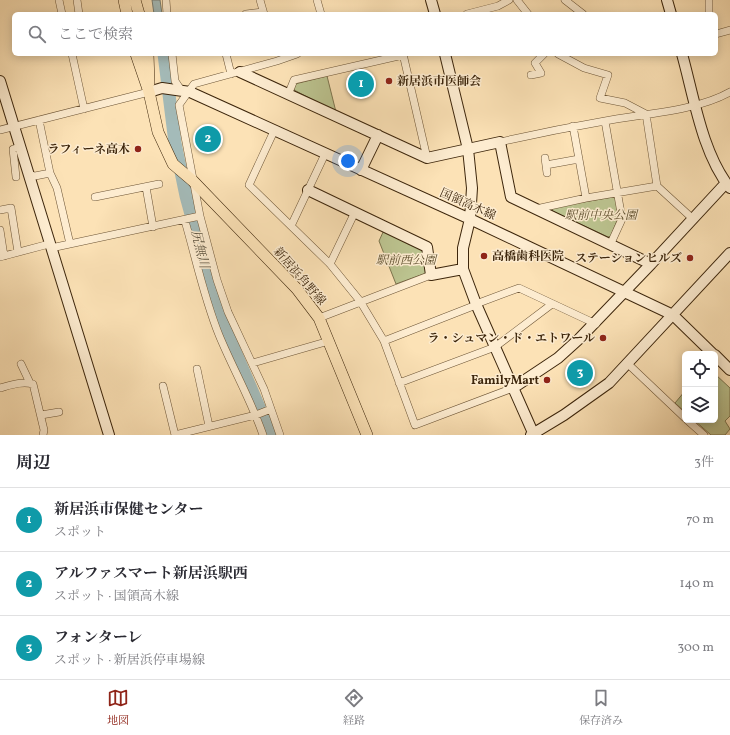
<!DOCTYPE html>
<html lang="ja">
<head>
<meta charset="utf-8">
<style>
	body { margin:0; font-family:Vollkorn,"Noto Serif JP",serif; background:#f2f2f3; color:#2b2b33 }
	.controls { position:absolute; right:12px; bottom:12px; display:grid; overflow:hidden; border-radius:6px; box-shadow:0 2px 10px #0003 }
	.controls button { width:36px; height:36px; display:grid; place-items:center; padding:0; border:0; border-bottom:1px solid #e1e1e2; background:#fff; color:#2b2b33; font:20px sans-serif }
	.you { position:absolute; left:348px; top:161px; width:14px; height:14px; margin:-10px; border:3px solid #fff; border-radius:50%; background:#1a73e8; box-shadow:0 0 0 6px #1a73e833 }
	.badge { display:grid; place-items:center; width:26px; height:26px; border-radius:50%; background:#8f2418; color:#fff; font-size:13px; font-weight:700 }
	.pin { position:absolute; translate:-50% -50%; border:2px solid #fff; box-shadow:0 1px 4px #0006 }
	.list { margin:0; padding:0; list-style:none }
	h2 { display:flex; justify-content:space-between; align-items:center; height:52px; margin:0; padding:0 16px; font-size:17px }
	h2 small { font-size:13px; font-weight:400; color:#7c7c81 }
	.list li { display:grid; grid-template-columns:26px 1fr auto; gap:12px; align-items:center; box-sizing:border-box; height:64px; padding:0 16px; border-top:1px solid #e1e1e2 }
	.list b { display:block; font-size:15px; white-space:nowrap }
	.list p { margin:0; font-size:13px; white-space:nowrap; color:#7c7c81 }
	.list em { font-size:13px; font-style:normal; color:#7c7c81 }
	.icon { flex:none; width:22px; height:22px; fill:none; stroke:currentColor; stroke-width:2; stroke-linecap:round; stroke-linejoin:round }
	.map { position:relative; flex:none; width:730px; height:435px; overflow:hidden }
	.search { position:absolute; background:#fff; box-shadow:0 2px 10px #0003; left:12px; right:12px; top:12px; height:44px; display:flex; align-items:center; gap:10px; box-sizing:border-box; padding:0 14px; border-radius:6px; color:#7c7c81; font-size:15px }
	.sheet { height:244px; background:#fff }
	nav { display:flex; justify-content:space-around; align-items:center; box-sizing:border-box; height:56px; border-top:1px solid #e1e1e2; background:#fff; font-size:11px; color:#7c7c81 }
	nav a { display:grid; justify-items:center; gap:2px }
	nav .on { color:#8f2418 }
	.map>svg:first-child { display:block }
	.green { fill:#bcc490; stroke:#7c754e }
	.water { fill:#a4bbb9; stroke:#7b7f74 }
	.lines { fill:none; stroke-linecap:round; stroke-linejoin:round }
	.river { stroke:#a4bbb9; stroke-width:13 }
	.street-casing { stroke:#6d5536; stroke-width:8 }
	.secondary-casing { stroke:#3d260c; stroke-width:12 }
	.primary-casing { stroke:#3d260c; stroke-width:12 }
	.street { stroke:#fdecd0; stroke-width:7 }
	.secondary { stroke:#fdecd0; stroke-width:10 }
	.primary { stroke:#fce2b6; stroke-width:11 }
	.poi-dot { fill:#8f2418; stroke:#fdecd0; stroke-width:1.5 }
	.labels { text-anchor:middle; stroke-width:3; stroke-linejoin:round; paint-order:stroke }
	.poi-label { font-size:12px; font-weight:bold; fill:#3d260c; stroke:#fdecd0; text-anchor:end }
	.street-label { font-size:12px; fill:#3d260c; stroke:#fdecd0 }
	.park-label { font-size:12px; font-style:italic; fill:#5d4e2d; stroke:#fdecd0 }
	.water-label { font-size:13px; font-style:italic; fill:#5c5340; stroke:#fdecd0 }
</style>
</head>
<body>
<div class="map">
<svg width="730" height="435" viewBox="0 0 730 435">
	<rect width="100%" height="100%" fill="#fce2b6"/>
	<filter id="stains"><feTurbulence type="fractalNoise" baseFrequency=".005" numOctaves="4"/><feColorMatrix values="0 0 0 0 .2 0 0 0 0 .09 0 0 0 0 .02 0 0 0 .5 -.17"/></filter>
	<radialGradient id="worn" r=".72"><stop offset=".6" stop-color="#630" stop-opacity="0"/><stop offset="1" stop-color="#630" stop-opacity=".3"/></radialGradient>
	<path class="green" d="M 327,76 L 336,112 L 294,90 L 295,84 Z
		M 613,197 L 616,199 L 618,218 L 611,236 L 608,237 L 552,211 L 553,207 Z
		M 384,230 L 423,247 L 427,270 L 426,273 L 396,284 L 379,241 Z
		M 715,374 L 730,388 L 730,416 L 725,421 L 730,429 L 725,435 L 711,435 L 694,420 L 715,420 Z
		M 685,391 L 685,412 L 675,403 Z"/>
	<path class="water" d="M 152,0 L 160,0 L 162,14 L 154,14 Z
		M 160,54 L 168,54 L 170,75 L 163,71 Z"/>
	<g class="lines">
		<path class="river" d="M 164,54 L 175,143 L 186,196 L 209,280 L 225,328 L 271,435"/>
		<defs>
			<path id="street" d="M 59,0 L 62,14
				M 77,0 L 79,14
				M 166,0 L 167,14
				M 260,0 L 264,14
				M 317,0 L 321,14
				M 517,0 L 528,14
				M 565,0 L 583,14
				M 709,0 L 709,14
				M 246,14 L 263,12
				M 467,14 L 498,6 L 509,0
				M 716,34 L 730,30
				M 72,54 L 84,109
				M 172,54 L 175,81 L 181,90
				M 226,54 L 231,74
				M 403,54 L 427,158
				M 558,54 L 584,68 L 608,75 L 600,98 L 625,103 L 646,114 L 657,186 L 693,219
				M 531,75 L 541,73 L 535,63 L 544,54
				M 288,95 L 294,80 L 403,55
				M 605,121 L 622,219 L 611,243
				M 573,126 L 586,198
				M 0,130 L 149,92
				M 274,131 L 249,185 L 330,264 L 360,301 L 384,341
				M 500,142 C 535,134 570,127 605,121 C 642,114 697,111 730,92
				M 545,158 L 547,173
				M 546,165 L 579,159
				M 50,173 L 57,188 L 70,244
				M 28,174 L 35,176 L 50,173 L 39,120
				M 16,177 L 13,149 L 20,147
				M 146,187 L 153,227
				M 95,197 L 159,184
				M 536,209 L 586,198 L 657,186
				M 0,210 L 11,208 L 18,252
				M 185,221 C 196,259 204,298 219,335 C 233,369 251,400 263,435
				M 291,226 L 325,154
				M 0,230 L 4,256
				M 51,248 L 200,216
				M 0,257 L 49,244
				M 330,264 L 355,212
				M 476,304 L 519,288 L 596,324
				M 476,305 L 384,341 L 415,425 L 513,388
				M 319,318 L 431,275
				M 253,363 L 329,341
				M 627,363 L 685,418
				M 21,364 L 30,383
				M 197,369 L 209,426
				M 399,383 L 495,347 L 552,304
				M 163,386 L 175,435 L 256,415 L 271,409
				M 0,388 C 11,385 22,381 33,384 L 44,430 L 43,435
				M 41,415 L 59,412
				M 687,420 L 704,435
				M 280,435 L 264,389 L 228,312 L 217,280 L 200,216 L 179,105 L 194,84 L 277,61 L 297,54"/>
			<path id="secondary" d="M 431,0 L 435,14
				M 667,0 L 671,14
				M 445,54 L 468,149 L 472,188 L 470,219 L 463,248 L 463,269 L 476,304 L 534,435
				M 682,54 C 694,97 702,153 730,188
				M 240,72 L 427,158 L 500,142 L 511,197 L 651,264 L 726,183
				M 0,81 L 109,435
				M 149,92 L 162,88 L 190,92 L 470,219 L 673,315 L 713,354
				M 361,170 L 378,135
				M 308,190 L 427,247 L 431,275 L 463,269
				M 715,355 L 730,370
				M 513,388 L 558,358 L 579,339 L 651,264
				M 531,435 L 564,415 L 609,383 L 730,253"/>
			<path id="primary" d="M 124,0 L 127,14
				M 135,0 L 139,14
				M 136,54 L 149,92 L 158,132 L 173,164 L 193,181 L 297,289 L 319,318 L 367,435
				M 148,54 L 149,83"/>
		</defs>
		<use href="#street" class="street-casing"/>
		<use href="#secondary" class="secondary-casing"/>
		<use href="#primary" class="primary-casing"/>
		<use href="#street" class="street"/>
		<use href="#secondary" class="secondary"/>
		<use href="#primary" class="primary"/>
	</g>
	<g class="poi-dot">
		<circle cx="389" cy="81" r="4"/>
		<circle cx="138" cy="149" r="4"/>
		<circle cx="484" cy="256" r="4"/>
		<circle cx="690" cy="258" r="4"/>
		<circle cx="603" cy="338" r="4"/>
		<circle cx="547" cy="380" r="4"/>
	</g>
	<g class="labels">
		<g class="poi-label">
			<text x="397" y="85" text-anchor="start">新居浜市医師会</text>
			<text x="130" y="153">ラフィーネ高木</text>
			<text x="492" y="260" text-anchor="start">高橋歯科医院</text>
			<text x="682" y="262">ステーションヒルズ</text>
			<text x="595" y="342">ラ・シュマン・ド・エトワール</text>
			<text x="539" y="384">FamilyMart</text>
		</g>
		<g class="street-label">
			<text transform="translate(468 204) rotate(24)" y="4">国領高木線</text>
			<text transform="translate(300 276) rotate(49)" y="4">新居浜角野線</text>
		</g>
		<g class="park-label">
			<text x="601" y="219">駅前中央公園</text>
			<text x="406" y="264">駅前西公園</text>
		</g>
		<g class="water-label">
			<text transform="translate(201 249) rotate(76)" y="5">尻無川</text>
		</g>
	</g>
	<rect width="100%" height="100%" filter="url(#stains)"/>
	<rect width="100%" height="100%" fill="url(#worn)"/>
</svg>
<div class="controls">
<button><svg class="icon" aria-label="locate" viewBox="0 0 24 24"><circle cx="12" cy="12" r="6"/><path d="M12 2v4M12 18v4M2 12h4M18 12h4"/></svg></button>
<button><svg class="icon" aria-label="layers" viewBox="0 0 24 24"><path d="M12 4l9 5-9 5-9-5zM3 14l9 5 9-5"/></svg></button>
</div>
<div class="you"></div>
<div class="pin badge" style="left:361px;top:84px;background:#0f9aa8">1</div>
<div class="pin badge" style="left:208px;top:139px;background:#0f9aa8">2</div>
<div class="pin badge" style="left:580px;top:373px;background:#0f9aa8">3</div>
<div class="search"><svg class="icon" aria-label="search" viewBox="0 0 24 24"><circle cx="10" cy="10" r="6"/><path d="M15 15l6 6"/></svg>ここで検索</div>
</div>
<section class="sheet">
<h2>周辺<small>3件</small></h2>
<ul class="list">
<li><span class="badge" style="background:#0f9aa8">1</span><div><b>新居浜市保健センター</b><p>スポット</p></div><em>70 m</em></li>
<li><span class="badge" style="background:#0f9aa8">2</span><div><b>アルファスマート新居浜駅西</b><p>スポット · 国領高木線</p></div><em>140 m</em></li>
<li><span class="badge" style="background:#0f9aa8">3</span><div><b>フォンターレ</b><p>スポット · 新居浜停車場線</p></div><em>300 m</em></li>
</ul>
</section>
<nav>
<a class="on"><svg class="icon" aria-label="map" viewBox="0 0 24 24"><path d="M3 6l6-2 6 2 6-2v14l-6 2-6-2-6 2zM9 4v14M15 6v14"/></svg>地図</a>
<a><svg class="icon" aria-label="directions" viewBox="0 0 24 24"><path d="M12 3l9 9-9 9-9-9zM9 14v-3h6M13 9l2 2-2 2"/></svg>経路</a>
<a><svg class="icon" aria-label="saved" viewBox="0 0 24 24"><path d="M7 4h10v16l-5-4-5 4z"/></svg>保存済み</a>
</nav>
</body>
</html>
